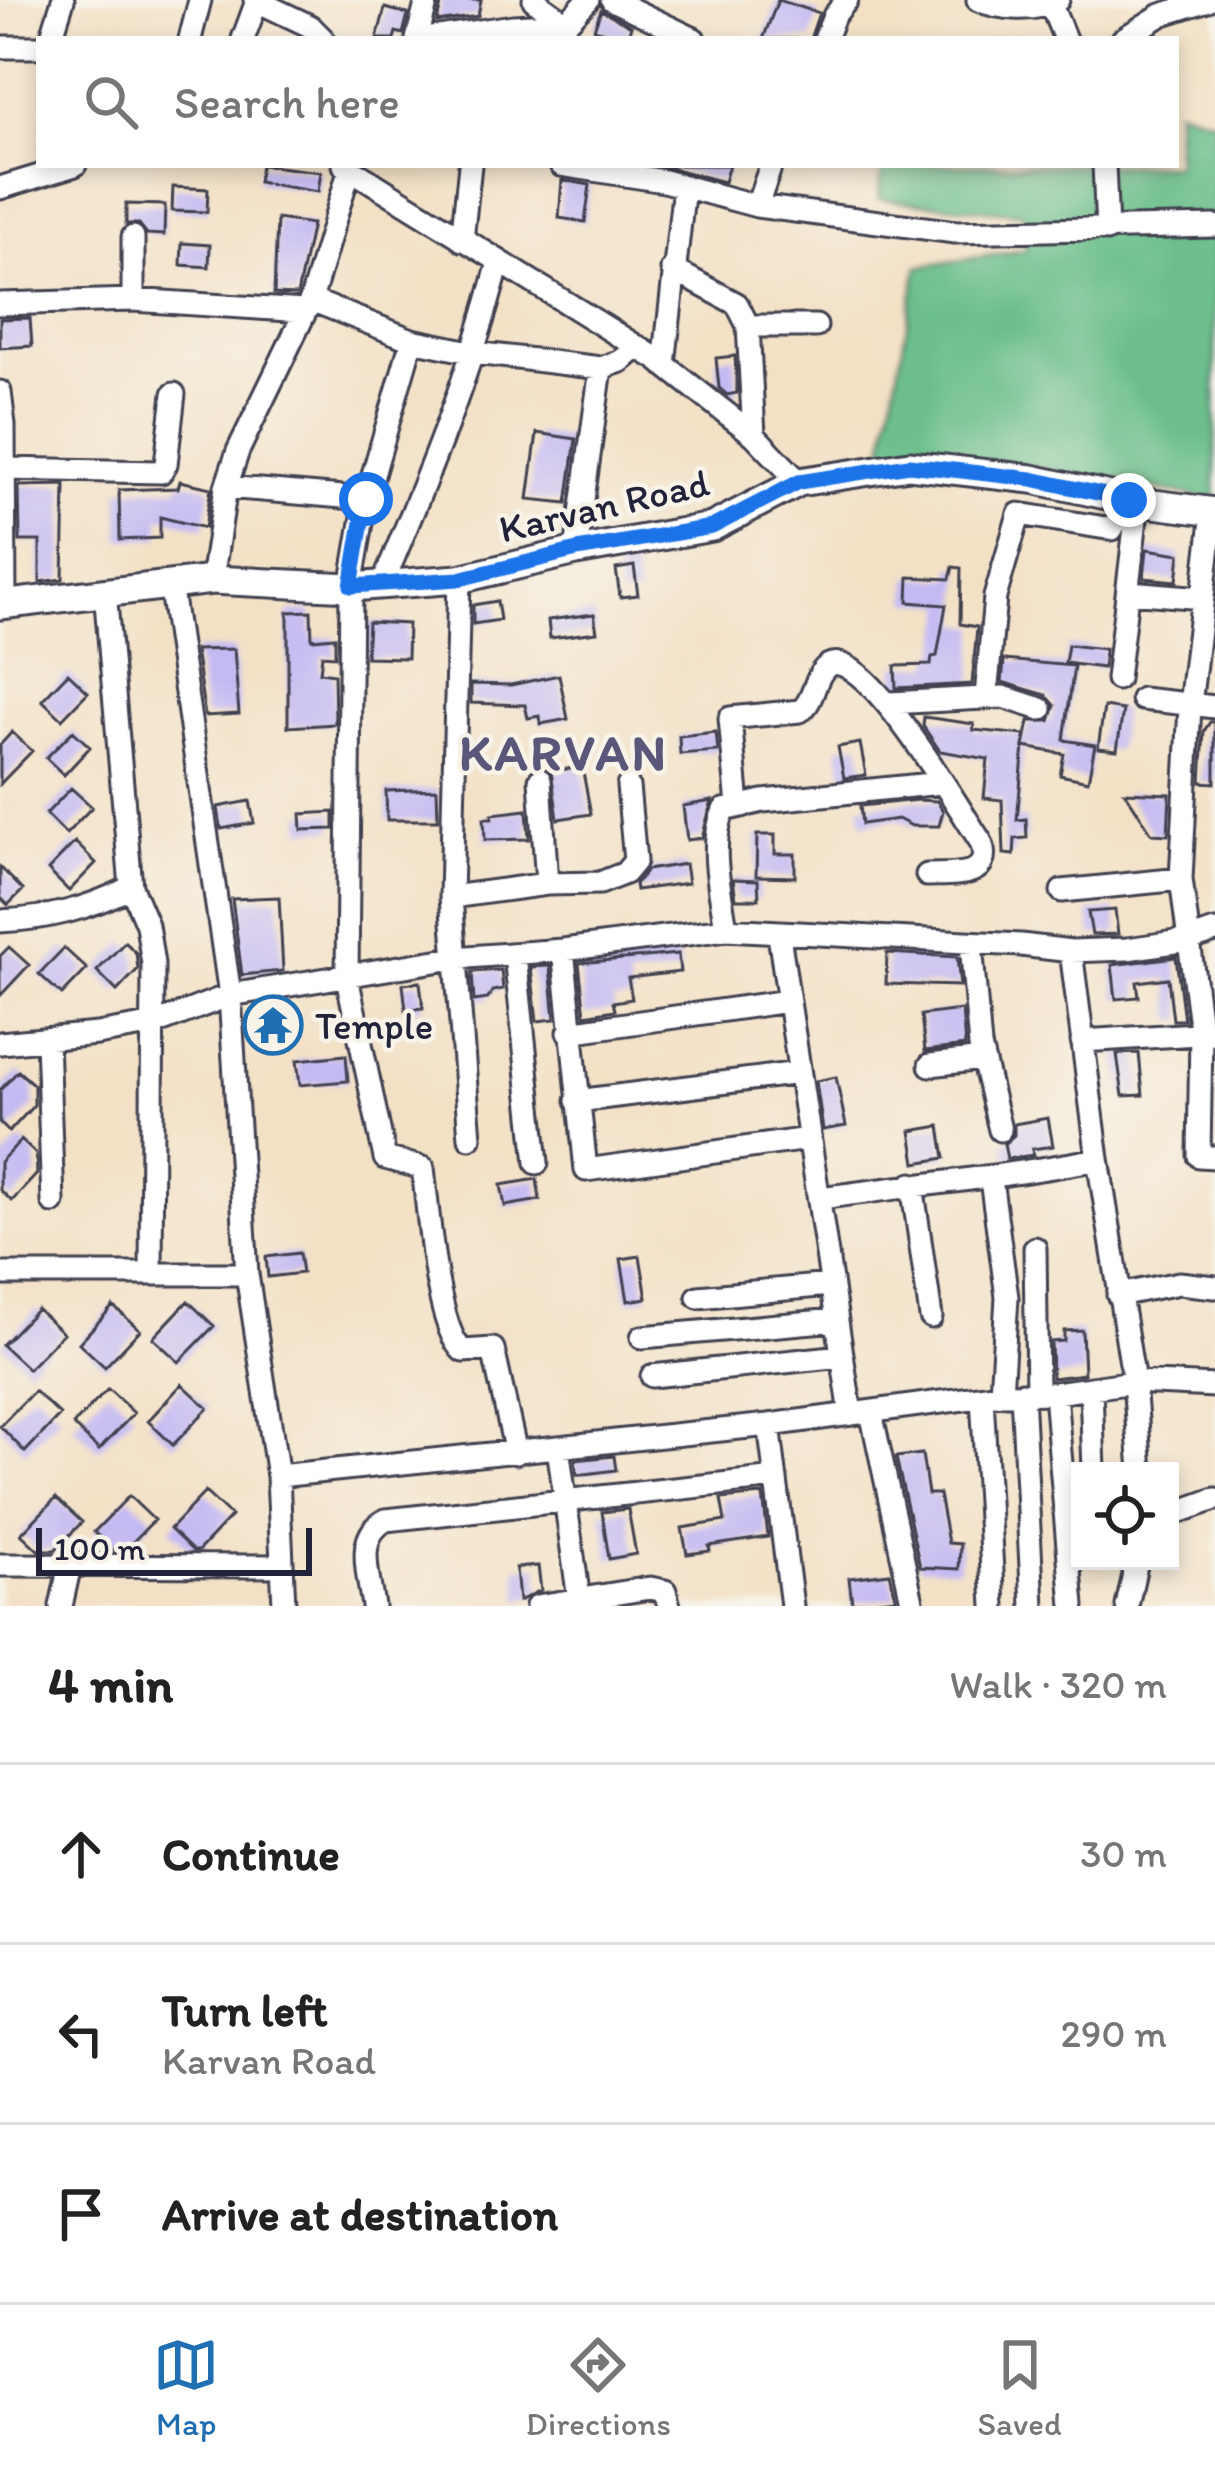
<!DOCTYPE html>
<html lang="en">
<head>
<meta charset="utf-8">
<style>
	body { margin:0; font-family:Itim,sans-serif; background:#f2f2f2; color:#222 }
	.controls { position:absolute; right:36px; bottom:36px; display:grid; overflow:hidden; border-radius:0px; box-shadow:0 6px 18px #0003 }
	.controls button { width:108px; height:108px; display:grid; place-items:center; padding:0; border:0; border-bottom:3px solid #e0e0e0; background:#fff; color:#222; font:60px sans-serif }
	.scale { position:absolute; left:36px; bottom:30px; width:276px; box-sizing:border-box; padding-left:12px; border:6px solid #22223b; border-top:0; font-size:33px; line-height:42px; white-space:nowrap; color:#22223b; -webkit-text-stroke:9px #f7f3e8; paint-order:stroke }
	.stop { position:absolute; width:36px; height:36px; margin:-27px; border:9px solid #1a73e8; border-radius:50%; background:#fff }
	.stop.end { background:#1a73e8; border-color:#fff; box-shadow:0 3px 12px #0008 }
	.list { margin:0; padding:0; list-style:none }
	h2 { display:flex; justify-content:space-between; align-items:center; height:156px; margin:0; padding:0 48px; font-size:51px }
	h2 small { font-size:39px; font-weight:400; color:#767676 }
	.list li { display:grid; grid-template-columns:78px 1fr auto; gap:36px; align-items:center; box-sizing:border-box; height:180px; padding:0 48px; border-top:3px solid #e0e0e0 }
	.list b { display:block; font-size:45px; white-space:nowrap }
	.list p { margin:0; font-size:39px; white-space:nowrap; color:#767676 }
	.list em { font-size:39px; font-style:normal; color:#767676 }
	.icon { flex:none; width:66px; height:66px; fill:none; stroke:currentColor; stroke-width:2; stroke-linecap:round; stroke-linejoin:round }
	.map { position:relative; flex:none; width:1215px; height:1606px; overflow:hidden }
	.search { position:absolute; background:#fff; box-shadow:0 6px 18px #0003; left:36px; right:36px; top:36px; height:132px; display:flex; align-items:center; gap:30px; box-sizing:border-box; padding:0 42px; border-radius:0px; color:#767676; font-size:45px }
	.sheet { height:696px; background:#fff }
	nav { display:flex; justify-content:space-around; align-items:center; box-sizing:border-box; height:168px; border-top:3px solid #e0e0e0; background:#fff; font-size:33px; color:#767676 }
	nav a { display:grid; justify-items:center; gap:6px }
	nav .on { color:#1f6fb2 }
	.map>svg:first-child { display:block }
	.forest { fill:#6cbf8c; stroke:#477064; stroke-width:3 }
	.building { fill:#c4baf3 }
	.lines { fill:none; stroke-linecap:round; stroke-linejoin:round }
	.minor-casing { stroke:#413f50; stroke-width:27 }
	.tertiary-casing { stroke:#413f50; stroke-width:33 }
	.minor { stroke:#fff; stroke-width:21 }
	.tertiary { stroke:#fff; stroke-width:27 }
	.route { stroke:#1a73e8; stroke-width:15 }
	.labels { text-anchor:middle; stroke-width:9; stroke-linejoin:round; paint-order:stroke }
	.street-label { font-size:39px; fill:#22223b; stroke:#f7f3e8 }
	.poi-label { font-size:39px; fill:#22223b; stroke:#f7f3e8; text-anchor:start }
	.district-label { font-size:51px; font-weight:bold; letter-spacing:3px; fill:#5b577b; stroke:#f7f3e8 }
</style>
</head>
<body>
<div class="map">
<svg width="1215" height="1606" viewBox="0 0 1215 1606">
	<rect width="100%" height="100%" fill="#f7f3e8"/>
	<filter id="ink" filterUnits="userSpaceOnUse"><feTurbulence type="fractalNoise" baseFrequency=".00833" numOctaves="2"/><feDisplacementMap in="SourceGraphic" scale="24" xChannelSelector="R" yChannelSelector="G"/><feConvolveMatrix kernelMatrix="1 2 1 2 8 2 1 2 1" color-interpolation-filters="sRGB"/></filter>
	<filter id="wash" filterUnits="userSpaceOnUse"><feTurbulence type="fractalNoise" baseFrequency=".004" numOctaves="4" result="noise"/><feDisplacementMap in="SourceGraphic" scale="48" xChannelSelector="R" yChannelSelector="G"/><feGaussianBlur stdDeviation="2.7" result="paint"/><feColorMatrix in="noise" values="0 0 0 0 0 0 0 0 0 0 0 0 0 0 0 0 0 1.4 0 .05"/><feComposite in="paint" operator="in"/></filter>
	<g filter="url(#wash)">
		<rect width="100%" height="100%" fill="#f3e1c6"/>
		<path class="forest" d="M 1176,109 L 1215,121 L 1215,500 L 1026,465 L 883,450 L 918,267 L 1026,250 L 1023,213 L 878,199 L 883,165 L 1176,165 Z"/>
		<g id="blocks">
			<path class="building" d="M 442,0 L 481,0 L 478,16 L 437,22 Z
				M 778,0 L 819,13 L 810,39 L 763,39 Z
				M 385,8 L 408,14 L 403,34 L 396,32 L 394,39 L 377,39 Z
				M 601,10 L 631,26 L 627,39 L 594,29 Z
				M 261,165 L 321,172 L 318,192 L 258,182 Z
				M 659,165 L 729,165 L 724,182 Z
				M 562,180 L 590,185 L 585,222 L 559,218 Z
				M 173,187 L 208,189 L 207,212 L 172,211 Z
				M 126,204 L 165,205 L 164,235 L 147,234 L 139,224 L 126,224 Z
				M 277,219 L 312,224 L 297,295 L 274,294 Z
				M 182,243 L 210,245 L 209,267 L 181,265 Z
				M 30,318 L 32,346 L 0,348 L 0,319 Z
				M 735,356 L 737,393 L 727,395 L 719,388 L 716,358 Z
				M 537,433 L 576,439 L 567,503 L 528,499 Z
				M 180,481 L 211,488 L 205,528 L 160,517 L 160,538 L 120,540 L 119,490 L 178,488 Z
				M 65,485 L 63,579 L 40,582 L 40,541 L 20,541 L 19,486 Z
				M 1147,549 L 1180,554 L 1177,581 L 1144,578 Z
				M 634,566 L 638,595 L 620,597 L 616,569 Z
				M 953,567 L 961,568 L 960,624 L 977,627 L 972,684 L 896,688 L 895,666 L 931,665 L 932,657 L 937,656 L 946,605 L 908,602 L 909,577 L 950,579 Z
				M 497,601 L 500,620 L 473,624 L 473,605 Z
				M 311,611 L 312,639 L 335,637 L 335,656 L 322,655 L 320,672 L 334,674 L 335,724 L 288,727 L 288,612 Z
				M 594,614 L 597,632 L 550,638 L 548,620 Z
				M 368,622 L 408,624 L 407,658 L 366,657 Z
				M 1068,645 L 1105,649 L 1103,668 L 1065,663 Z
				M 234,649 L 239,714 L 205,716 L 195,650 Z
				M 1004,660 L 1074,666 L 1064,740 L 1095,745 L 1088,781 L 1060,775 L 1064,754 L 1024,747 L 1029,721 L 1050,721 L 1055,705 L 1046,695 L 1002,682 Z
				M 68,673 L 88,692 L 62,719 L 42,700 Z
				M 559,675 L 568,719 L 541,724 L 540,716 L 528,718 L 525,705 L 471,703 L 471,684 L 511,685 Z
				M 1104,707 L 1123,710 L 1117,750 L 1098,748 Z
				M 924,717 L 974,724 L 973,730 L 1025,735 L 1017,820 L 1026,819 L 1027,838 L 1015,839 L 1014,855 L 1004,854 L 1002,800 L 984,798 L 988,759 L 940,751 L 923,726 Z
				M 1210,722 L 1215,722 L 1215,783 L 1201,782 L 1204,731 Z
				M 73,731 L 90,747 L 64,775 L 46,758 Z
				M 12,732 L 32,751 L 0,784 L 0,745 Z
				M 716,732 L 718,751 L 680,754 L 679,736 Z
				M 860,743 L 866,775 L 844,778 L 838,747 Z
				M 582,767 L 591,814 L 558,819 L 551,771 Z
				M 71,788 L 92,807 L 66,834 L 46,814 Z
				M 437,789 L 438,820 L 387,820 L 386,791 Z
				M 1125,792 L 1170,794 L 1168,835 L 1152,834 Z
				M 918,800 L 937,801 L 943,811 L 939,826 L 912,826 L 898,819 L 862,824 L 860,806 Z
				M 250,801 L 254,823 L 221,829 L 218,807 Z
				M 712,801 L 702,838 L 687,840 L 683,806 Z
				M 527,810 L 529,839 L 485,840 L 484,818 L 492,818 L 492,814 Z
				M 334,812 L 334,829 L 302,830 L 301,814 Z
				M 757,835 L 775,835 L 775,854 L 795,854 L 795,877 L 756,876 Z
				M 75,842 L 96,863 L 69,891 L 48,870 Z
				M 685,864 L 688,883 L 636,890 L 635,884 L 647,870 Z
				M 0,867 L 23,890 L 8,905 L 0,897 Z
				M 733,879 L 758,880 L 759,899 L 736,899 Z
				M 279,897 L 283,971 L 242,975 L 232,899 Z
				M 1115,910 L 1118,934 L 1092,935 L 1088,912 Z
				M 125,942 L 136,953 L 138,969 L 117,991 L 97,971 Z
				M 9,947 L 29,965 L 0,996 L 0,956 Z
				M 64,948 L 87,969 L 62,995 L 39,974 Z
				M 887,953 L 957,957 L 960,986 L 886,984 Z
				M 678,954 L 680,972 L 628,978 L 632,999 L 613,1002 L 615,1010 L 585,1015 L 579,963 Z
				M 1176,957 L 1184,1020 L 1173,1020 L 1168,978 L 1137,982 L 1139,997 L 1116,999 L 1112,965 Z
				M 550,966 L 555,1019 L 537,1021 L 531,967 Z
				M 501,970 L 503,989 L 492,991 L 488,999 L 474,1001 L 472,972 Z
				M 420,982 L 423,1008 L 406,1010 L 403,984 Z
				M 962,1010 L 965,1046 L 925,1051 L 921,1015 Z
				M 1139,1053 L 1143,1095 L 1123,1096 L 1117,1054 Z
				M 346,1055 L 348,1081 L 300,1085 L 297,1060 Z
				M 18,1071 L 34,1085 L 34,1105 L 9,1132 L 0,1123 L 0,1090 Z
				M 836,1077 L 846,1126 L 823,1130 L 816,1081 Z
				M 1048,1118 L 1053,1146 L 1032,1149 L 1033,1155 L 1007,1159 L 1004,1144 L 1014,1135 L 1014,1124 Z
				M 940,1126 L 945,1158 L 916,1163 L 911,1131 Z
				M 21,1140 L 36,1154 L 37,1174 L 12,1201 L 0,1190 L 0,1162 Z
				M 537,1179 L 540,1200 L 505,1206 L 501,1185 Z
				M 299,1253 L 302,1273 L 268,1277 L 266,1257 Z
				M 640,1256 L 647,1298 L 628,1301 L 621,1259 Z
				M 188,1301 L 214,1326 L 179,1362 L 153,1338 Z
				M 113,1306 L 140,1330 L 105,1367 L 79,1343 Z
				M 37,1309 L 63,1333 L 28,1369 L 2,1345 Z
				M 1082,1330 L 1084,1374 L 1052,1378 L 1051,1342 L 1064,1341 L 1064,1331 Z
				M 182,1384 L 208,1408 L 173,1445 L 148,1421 Z
				M 108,1389 L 134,1413 L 99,1450 L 73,1425 Z
				M 34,1391 L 60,1415 L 25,1452 L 0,1426 Z
				M 922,1454 L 928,1494 L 939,1494 L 948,1543 L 960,1544 L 959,1569 L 920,1567 L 896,1457 Z
				M 614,1456 L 616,1470 L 577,1475 L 575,1460 Z
				M 205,1492 L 231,1516 L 198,1551 L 193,1551 L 170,1529 Z
				M 763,1495 L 768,1537 L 709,1546 L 710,1551 L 687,1554 L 682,1528 L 725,1521 L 721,1499 Z
				M 129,1496 L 154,1520 L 125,1550 L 113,1550 L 94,1532 Z
				M 56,1498 L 82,1522 L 55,1550 L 38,1550 L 21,1534 Z
				M 628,1509 L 636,1554 L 609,1559 L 602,1512 Z
				M 538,1566 L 541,1590 L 519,1601 L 516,1568 Z
				M 890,1573 L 896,1598 L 852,1603 L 849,1578 Z"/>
		</g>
	</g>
	<g filter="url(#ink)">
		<use href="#blocks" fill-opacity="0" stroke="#413f50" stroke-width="3"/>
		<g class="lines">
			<defs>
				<path id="minor" d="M 255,0 L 310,26 L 323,39
					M 534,0 L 566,23
					M 612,0 L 694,39
					M 978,0 C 998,9 1036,13 1058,0
					M 1051,5 L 1065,39
					M 51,39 L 63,0
					M 190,39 L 200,0
					M 243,39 L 257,1
					M 417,39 L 427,0
					M 426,39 L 513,26 L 566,23 L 588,0
					M 825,39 L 834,16 L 847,0
					M 1123,39 L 1161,15 L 1208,0
					M 0,47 L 39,47
					M 344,165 L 657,359 L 754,435 L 799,482
					M 561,165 L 664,181 L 757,206 L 955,232 L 1215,226
					M 1104,165 L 1107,230
					M 0,188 L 75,165
					M 757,206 L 771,165
					M 133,237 L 133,300
					M 462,240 L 470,165
					M 672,269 L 737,304 L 748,326 L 754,435
					M 311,300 L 412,340 L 475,353 L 601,368 L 621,361 L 638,347
					M 0,304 L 133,300 L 305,311
					M 748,326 L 816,326
					M 412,340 L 366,499 L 351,587 L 347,977 L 385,1158 L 423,1168 C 428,1207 436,1329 463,1351 L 493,1349 L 516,1453
					M 664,365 L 684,186
					M 0,392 L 4,425 L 5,605
					M 2,469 L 161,472 L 166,464 L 174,394
					M 226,487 L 366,499
					M 1213,512 L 1190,705 L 1181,879 L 1201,1033 L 1199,1156 L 1215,1157
					M 576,551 L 601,368
					M 459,579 L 451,897 L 470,1138
					M 212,580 L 226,487 L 238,451 L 311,300 L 350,168
					M 170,583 L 230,995 L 247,1274 L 278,1476 L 284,1606
					M 382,585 C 427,479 470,374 499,262
					M 105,591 L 131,887 L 147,925 L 153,964 L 151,1274
					M 1129,592 L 1203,598
					M 1117,679 L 1138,502
					M 986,697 L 995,597 L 1019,514 L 1112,529 L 1129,500
					M 1142,699 L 1215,707
					M 890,703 L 1003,697 L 1041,709
					M 540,780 L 547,884
					M 738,806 L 730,718 L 800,711 C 816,701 813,674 829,665 C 865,646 962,814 981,842 C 994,879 953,874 927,875
					M 1062,891 L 1181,879
					M 451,897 L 547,884 L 600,883 L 625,873 L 635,861 L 628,786
					M 0,921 C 48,919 88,909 131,887
					M 726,929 C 721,892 708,846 724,810 L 763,801 L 941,783
					M 779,935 L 851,1414
					M 971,944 L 980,1046 L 1000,1130
					M 563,950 L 586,1170 L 808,1139
					M 1071,951 L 1098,1159 L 1134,1382 L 1141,1471
					M 515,955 L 537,1163
					M 569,1032 L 788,1001
					M 47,1040 L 53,1202
					M 1082,1041 L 1214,1033
					M 0,1043 L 97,1034 L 155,1024 L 230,995 L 454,958 L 563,950 L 726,929 L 1021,945 L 1071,951 L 1127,949 L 1189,940 L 1215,931
					M 930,1065 L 983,1059
					M 577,1101 L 799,1073
					M 991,1179 L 1007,1297 L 1001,1394
					M 912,1184 L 931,1317
					M 820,1198 C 913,1185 1005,1177 1098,1159
					M 1035,1248 L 1037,1393
					M 0,1274 L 247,1274
					M 1118,1295 L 1179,1283 L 1215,1287
					M 698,1297 L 830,1285
					M 642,1337 L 836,1320
					M 652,1376 L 842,1356
					M 1091,1388 L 1094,1471
					M 1022,1393 L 1033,1606
					M 1055,1393 L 1073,1606
					M 982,1397 L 994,1606
					M 871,1412 L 913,1606
					M 769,1425 L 792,1606
					M 558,1447 L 579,1600
					M 278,1476 L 769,1425 L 1001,1394 L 1055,1393 L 1134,1382 L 1215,1386
					M 1170,1515 L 1215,1499
					M 0,1565 L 282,1566
					M 61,1606 L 70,1565
					M 373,1606 C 369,1577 354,1536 386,1520 L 776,1478
					M 537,1606 L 650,1588 L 665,1591 L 669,1606
					M 1127,1606 L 1137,1561"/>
				<path id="tertiary" d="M 0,605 L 212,580 L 351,587 L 459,579 L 576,551 L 712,527 L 799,482 L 909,465 L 1032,479 L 1138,502 L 1215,512"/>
			</defs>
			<use href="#minor" class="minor-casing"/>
			<use href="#tertiary" class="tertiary-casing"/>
			<use href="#minor" class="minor"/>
			<use href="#tertiary" class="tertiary"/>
		</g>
	</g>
	<g class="lines" filter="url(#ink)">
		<path class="route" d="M 366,499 L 351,586 L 459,579 L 577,550 L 712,527 L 799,482 L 909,465 L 1032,479 L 1129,500"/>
	</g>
	<defs>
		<symbol id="temple-ring" viewBox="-11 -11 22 22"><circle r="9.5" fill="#f7f3e8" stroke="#1f6fb2" stroke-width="1.5"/><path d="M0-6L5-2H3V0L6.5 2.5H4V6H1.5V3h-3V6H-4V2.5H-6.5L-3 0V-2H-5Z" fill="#1f6fb2"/></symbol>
	</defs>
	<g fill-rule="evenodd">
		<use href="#temple-ring" x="240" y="992" width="66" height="66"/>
	</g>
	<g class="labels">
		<g class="street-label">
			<text transform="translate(604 505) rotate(-13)" y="14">Karvan Road</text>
		</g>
		<g class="poi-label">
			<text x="315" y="1039">Temple</text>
		</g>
		<g class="district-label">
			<text x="564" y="770">KARVAN</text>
		</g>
	</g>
</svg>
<div class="controls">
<button><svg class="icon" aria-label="locate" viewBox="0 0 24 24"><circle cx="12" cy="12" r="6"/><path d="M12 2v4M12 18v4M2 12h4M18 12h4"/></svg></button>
</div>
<div class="scale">100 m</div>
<div class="stop" style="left:366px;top:499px"></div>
<div class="stop end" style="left:1129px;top:500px"></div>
<div class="search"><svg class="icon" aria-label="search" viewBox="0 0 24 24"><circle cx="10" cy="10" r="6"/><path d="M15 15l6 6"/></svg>Search here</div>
</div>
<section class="sheet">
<h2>4 min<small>Walk · 320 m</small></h2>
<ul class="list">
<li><svg class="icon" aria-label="ahead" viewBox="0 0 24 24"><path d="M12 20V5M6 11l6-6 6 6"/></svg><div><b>Continue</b></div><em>30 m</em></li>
<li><svg class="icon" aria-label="left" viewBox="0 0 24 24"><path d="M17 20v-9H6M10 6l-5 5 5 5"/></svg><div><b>Turn left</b><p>Karvan Road</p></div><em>290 m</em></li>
<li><svg class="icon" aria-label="arrive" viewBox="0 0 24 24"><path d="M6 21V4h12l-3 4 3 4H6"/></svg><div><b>Arrive at destination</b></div></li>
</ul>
</section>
<nav>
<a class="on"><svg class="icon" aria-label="map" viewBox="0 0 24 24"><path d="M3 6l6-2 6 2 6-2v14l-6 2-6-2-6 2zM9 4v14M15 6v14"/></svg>Map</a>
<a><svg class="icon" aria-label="directions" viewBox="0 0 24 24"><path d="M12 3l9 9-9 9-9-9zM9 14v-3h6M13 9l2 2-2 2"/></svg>Directions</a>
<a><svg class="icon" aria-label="saved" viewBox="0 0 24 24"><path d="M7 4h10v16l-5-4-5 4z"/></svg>Saved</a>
</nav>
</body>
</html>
